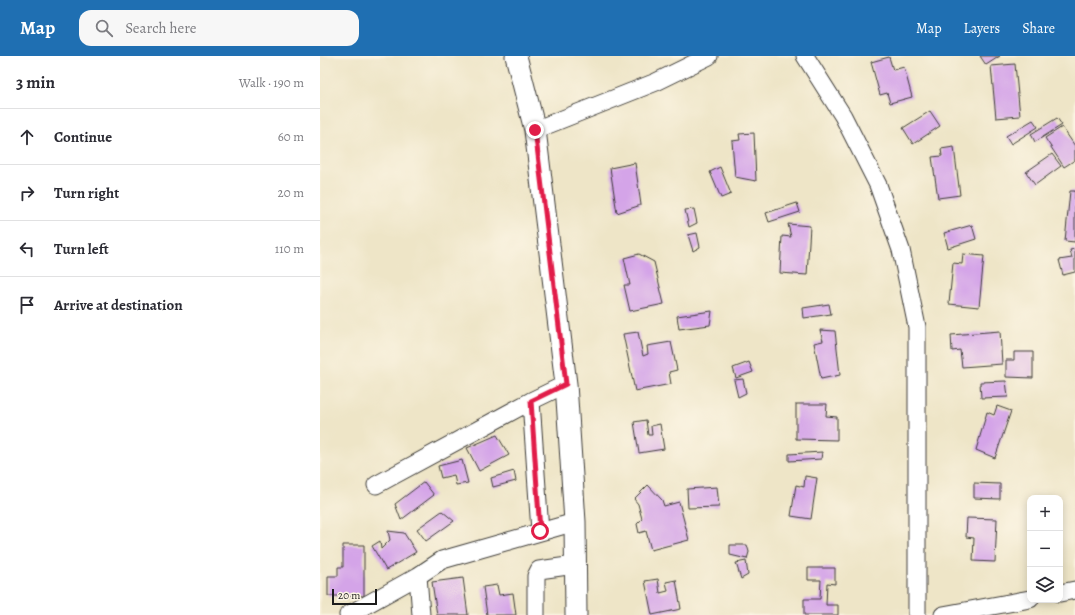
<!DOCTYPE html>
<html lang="en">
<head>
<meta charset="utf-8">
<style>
	body { margin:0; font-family:Alegreya,serif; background:#f7f7f7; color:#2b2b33 }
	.controls { position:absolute; right:12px; bottom:12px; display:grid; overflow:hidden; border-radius:8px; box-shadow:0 2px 10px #0003 }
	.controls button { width:36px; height:36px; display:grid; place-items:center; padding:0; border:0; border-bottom:1px solid #e1e1e2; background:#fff; color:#2b2b33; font:20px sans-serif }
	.scale { position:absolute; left:12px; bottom:10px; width:45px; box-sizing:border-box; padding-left:4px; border:2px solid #1c1c1c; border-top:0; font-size:11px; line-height:14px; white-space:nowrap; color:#1c1c1c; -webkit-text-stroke:3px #fcf5e5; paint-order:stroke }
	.stop { position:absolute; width:12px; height:12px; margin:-9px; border:3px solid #e11d48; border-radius:50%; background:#fff }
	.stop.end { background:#e11d48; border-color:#fff; box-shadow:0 1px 4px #0008 }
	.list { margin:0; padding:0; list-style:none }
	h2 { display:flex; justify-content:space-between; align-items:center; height:52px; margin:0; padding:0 16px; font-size:17px }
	h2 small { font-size:13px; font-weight:400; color:#7c7c81 }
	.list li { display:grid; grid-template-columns:26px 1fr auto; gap:12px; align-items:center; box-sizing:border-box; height:56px; padding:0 16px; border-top:1px solid #e1e1e2 }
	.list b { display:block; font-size:15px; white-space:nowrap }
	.list em { font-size:13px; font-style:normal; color:#7c7c81 }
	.icon { flex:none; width:22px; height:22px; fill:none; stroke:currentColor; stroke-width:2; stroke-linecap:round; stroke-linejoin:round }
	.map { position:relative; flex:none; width:755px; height:559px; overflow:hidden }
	header { display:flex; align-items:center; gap:24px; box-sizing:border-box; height:56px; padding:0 20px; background:#1f6fb2; color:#fff }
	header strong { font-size:19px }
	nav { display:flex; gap:22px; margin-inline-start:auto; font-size:14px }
	.search { width:280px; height:36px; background:#f7f7f7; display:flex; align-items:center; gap:10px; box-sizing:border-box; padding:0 14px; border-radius:12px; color:#7c7c81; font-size:15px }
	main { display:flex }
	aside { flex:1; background:#fff }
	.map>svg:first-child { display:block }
	.building { fill:#d4a4e8 }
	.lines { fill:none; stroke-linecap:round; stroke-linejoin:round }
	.minor-casing { stroke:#3c3a36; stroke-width:19 }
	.tertiary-casing { stroke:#3c3a36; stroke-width:23 }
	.minor { stroke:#fff; stroke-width:17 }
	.tertiary { stroke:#fff; stroke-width:21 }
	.route { stroke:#e11d48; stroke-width:5 }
</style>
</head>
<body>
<header>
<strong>Map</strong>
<div class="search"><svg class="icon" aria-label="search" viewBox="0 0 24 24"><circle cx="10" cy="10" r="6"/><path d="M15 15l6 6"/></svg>Search here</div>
<nav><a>Map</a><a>Layers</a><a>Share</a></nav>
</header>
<main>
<aside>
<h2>3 min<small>Walk · 190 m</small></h2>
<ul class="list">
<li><svg class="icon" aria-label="ahead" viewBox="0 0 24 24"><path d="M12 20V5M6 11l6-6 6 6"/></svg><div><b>Continue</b></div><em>60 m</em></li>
<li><svg class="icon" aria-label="right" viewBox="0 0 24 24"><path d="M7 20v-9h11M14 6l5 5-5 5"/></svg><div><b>Turn right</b></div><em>20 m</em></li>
<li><svg class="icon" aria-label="left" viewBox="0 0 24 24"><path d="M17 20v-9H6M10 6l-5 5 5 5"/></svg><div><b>Turn left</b></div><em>110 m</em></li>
<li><svg class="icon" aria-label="arrive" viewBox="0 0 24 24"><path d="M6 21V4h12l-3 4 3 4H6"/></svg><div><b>Arrive at destination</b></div></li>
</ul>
</aside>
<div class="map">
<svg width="755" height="559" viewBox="0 0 755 559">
	<rect width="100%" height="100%" fill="#fcf5e5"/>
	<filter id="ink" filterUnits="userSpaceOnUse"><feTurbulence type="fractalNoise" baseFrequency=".025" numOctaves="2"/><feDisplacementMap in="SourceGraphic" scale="8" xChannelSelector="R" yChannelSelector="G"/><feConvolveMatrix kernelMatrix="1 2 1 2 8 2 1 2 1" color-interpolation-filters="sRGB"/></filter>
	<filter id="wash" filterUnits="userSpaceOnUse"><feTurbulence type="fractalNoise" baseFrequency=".012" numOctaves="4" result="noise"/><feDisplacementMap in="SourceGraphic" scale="16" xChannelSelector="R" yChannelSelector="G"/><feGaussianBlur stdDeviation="0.9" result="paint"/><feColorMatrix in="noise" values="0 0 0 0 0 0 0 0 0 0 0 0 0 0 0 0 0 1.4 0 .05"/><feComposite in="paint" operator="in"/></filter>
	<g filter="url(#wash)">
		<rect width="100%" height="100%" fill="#eee5c7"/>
		<g id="blocks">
			<path class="building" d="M 660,0 L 680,0 L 666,9 Z
				M 569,1 L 573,14 L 584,11 L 592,41 L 570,47 L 567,37 L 560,39 L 551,6 Z
				M 695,8 L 700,60 L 676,62 L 671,10 Z
				M 610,55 L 620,70 L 593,88 L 583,72 Z
				M 737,62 L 742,69 L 715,86 L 711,78 Z
				M 713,64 L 718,71 L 691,88 L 686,80 Z
				M 742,71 L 755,90 L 755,104 L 744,111 L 725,82 Z
				M 434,77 L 436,125 L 415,121 L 412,85 L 420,84 L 419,78 Z
				M 634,91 L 640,139 L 618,142 L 612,101 L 622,100 L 621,93 Z
				M 732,98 L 741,110 L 715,129 L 706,116 Z
				M 315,107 L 321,149 L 297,157 L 290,112 Z
				M 400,111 L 411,138 L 401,142 L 390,116 Z
				M 750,135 L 755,135 L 755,186 L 745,185 Z
				M 477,147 L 480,156 L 449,166 L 446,157 Z
				M 374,153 L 377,167 L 369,171 L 365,154 Z
				M 468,168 L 490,170 L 487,219 L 460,217 L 462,180 L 471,181 Z
				M 652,169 L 656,183 L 628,192 L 624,177 Z
				M 377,177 L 380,191 L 373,195 L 368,179 Z
				M 755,193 L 755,216 L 743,219 L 739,204 L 752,202 L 750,194 Z
				M 319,198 L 334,206 L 344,248 L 310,255 L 304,229 L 310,229 L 304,202 Z
				M 643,198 L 664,200 L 659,251 L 629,248 L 633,207 L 642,208 Z
				M 509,248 L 511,258 L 484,262 L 483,252 Z
				M 392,255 L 390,269 L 359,273 L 357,260 Z
				M 500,274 L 515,275 L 520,319 L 501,323 L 494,287 L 503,285 Z
				M 680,275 L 682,308 L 642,311 L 640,294 L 632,295 L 631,279 Z
				M 318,276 L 323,300 L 328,298 L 327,290 L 351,286 L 357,314 L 349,316 L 351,328 L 315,335 L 303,278 Z
				M 694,296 L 713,296 L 713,322 L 686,321 L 686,304 L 694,304 Z
				M 429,306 L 433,316 L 416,322 L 413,312 Z
				M 423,323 L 426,337 L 418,341 L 414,324 Z
				M 686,325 L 688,341 L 661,342 L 660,326 Z
				M 476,348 L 507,348 L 506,360 L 517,361 L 517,384 L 476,383 Z
				M 677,350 L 691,355 L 675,402 L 656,394 L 667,356 L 674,359 Z
				M 326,364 L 328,379 L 332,379 L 331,370 L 340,368 L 344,393 L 319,397 L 314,366 Z
				M 177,379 L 189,399 L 159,415 L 147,392 Z
				M 502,396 L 501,403 L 469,405 L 469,398 Z
				M 142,404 L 148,427 L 136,429 L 134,419 L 121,422 L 118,410 Z
				M 194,415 L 196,425 L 173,431 L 171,422 Z
				M 485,420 L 497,422 L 491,463 L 471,460 L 476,429 L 484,431 Z
				M 104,426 L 114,439 L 81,464 L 75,448 Z
				M 654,427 L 680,428 L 680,443 L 654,442 Z
				M 328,429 L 342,444 L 344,450 L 359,446 L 369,484 L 331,494 L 326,475 L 319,477 L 317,468 L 322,463 L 318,448 L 314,443 Z
				M 397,431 L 399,451 L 368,452 L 367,433 Z
				M 122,455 L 134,465 L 106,485 L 97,473 Z
				M 647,462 L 677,463 L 675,506 L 653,505 L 654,482 L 646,481 Z
				M 68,475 L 84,477 L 96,496 L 66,514 L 52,490 L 60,485 L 61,493 L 70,484 Z
				M 23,489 L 44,489 L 44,540 L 8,540 L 8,520 L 18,520 L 18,511 L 23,511 Z
				M 410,489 L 427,489 L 429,496 L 427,503 L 410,499 Z
				M 426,505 L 428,519 L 421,523 L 416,507 Z
				M 488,512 L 515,512 L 515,528 L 507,527 L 506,549 L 518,549 L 518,559 L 484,559 L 484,543 L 500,543 L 501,524 L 488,524 Z
				M 143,522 L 148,559 L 117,559 L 112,526 Z
				M 338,523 L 340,537 L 348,535 L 346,526 L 356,524 L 361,553 L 332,559 L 325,525 Z
				M 177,529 L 179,539 L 193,537 L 196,559 L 167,559 L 163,531 Z"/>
		</g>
	</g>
	<g filter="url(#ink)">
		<use href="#blocks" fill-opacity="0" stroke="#3c3a36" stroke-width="1"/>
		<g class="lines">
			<defs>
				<path id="minor" d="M 485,0 L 523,60 L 558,129 L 581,194 L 597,271 L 597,559
					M 215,74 L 336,26 L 389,0
					M 211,345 L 220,475
					M 56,429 L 211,345 L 246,328
					M 98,520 L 101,559
					M 740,537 L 755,534
					M 28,559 L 98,520 L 122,504 L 255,466
					M 216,559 L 216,520 L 219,514 L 255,509
					M 623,559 L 710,543"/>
				<path id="tertiary" d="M 196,0 L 215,74 L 246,328 L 255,466 L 256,559"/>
			</defs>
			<use href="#minor" class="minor-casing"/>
			<use href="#tertiary" class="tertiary-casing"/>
			<use href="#minor" class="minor"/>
			<use href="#tertiary" class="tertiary"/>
		</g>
	</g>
	<g class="lines" filter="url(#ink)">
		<path class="route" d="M 215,74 L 246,328 L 211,345 L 220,475"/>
	</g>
</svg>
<div class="controls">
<button>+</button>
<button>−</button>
<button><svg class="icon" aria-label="layers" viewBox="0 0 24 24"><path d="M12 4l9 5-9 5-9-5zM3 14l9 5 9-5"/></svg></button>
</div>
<div class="scale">20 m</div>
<div class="stop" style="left:220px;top:475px"></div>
<div class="stop end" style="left:215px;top:74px"></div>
</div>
</main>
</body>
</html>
